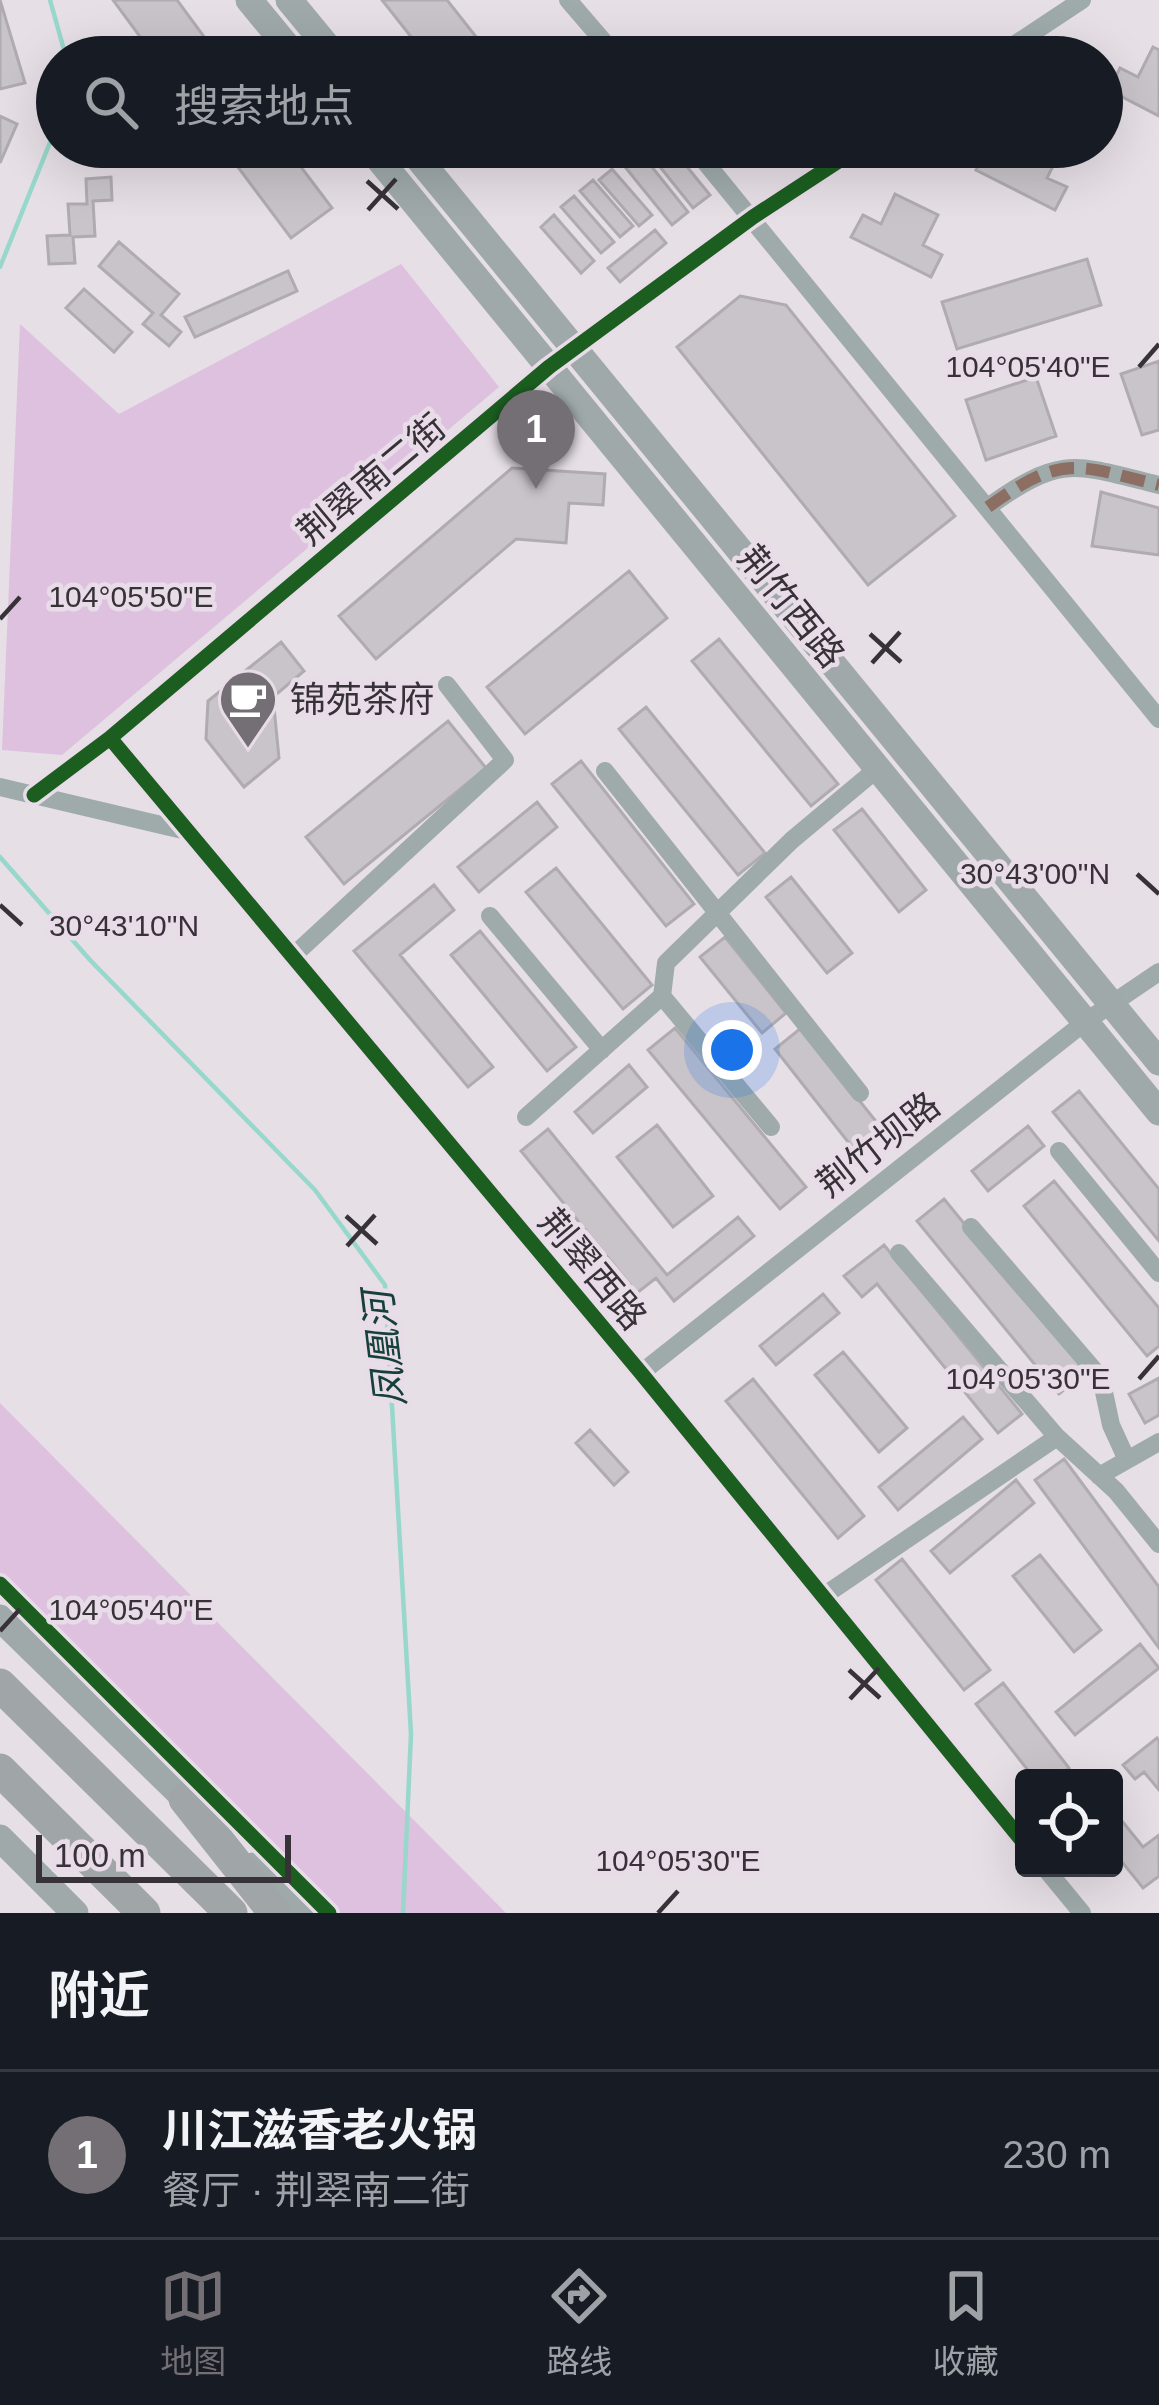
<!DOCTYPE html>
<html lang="zh">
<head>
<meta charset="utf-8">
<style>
	body { margin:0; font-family:Helvetica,"Noto Sans SC",sans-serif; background:#242831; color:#f1f3f6 }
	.controls { position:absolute; right:36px; bottom:36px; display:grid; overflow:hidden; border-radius:12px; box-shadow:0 12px 48px #0002 }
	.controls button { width:108px; height:108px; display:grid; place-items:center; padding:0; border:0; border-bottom:3px solid #363941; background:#171b24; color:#f1f3f6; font:60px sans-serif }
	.scale { position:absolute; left:36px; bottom:30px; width:255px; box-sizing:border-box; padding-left:12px; border:6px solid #373237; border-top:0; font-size:33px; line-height:42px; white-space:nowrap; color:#373237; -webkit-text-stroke:9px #e9dce9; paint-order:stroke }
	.you { position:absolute; left:732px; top:1050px; width:42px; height:42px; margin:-30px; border:9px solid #fff; border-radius:50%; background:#1a73e8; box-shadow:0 0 0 18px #1a73e833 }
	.badge { display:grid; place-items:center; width:78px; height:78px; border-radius:50%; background:#746f74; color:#fff; font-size:39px; font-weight:700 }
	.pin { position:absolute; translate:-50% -99px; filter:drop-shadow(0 3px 6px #0008) }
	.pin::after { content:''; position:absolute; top:63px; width:42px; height:36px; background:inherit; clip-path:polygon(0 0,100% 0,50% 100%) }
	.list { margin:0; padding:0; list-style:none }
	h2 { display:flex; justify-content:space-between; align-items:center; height:156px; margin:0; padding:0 48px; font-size:51px }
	h2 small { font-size:39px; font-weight:400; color:#9ea1a6 }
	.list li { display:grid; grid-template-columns:78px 1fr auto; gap:36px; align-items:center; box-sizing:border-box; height:168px; padding:0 48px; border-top:3px solid #363941 }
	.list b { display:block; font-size:45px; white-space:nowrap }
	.list p { margin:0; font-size:39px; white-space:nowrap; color:#9ea1a6 }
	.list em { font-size:39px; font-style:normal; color:#9ea1a6 }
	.icon { flex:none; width:66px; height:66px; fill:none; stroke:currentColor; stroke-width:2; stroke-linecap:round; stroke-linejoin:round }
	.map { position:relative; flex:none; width:1159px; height:1913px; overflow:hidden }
	.search { position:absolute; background:#171b24; box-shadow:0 12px 48px #0002; left:36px; right:36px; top:36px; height:132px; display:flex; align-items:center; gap:30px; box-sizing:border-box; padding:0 42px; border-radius:66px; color:#9ea1a6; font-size:45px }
	.sheet { height:324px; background:#171b24 }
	nav { display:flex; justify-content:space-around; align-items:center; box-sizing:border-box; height:168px; border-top:3px solid #363941; background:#171b24; font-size:33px; color:#9ea1a6 }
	nav a { display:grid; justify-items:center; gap:6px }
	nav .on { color:#746f74 }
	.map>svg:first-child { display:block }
	.green { fill:#dec0df }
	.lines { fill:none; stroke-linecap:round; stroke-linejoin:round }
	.stream { stroke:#98d7cb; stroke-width:4.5 }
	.building { fill:#c9c4c9; stroke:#b0abb0; stroke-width:3 }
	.minor { stroke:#9faaaa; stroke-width:18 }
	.secondary { stroke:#9fa9aa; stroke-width:27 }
	.trunk { stroke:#a0a6a8; stroke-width:33 }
	.quiet { stroke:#8d6e63; stroke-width:12; stroke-dasharray:24 12; stroke-linecap:butt }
	.cycleway-casing { stroke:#e9dce9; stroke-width:22 }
	.cycleway { stroke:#1b5e20; stroke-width:15 }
	.ticks { fill:none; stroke:#373237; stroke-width:4.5 }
	.labels { text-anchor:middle; stroke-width:9; stroke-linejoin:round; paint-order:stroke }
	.street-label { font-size:36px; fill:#373237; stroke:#e9dce9 }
	.poi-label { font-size:36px; fill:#373237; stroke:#e9dce9; text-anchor:start }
	.water-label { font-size:39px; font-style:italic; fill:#154139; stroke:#e9dce9 }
	.ticks-label { font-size:30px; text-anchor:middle; fill:#373237; stroke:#e9dce9; stroke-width:9; stroke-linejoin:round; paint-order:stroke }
</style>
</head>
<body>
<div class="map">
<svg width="1159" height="1913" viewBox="0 0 1159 1913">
	<rect width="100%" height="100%" fill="#e6dfe6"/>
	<path class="green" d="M 401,264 L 499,387 L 62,755 L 2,750 L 20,324 L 119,414 Z
		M 0,1403 L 506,1913 L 323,1913 L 0,1592 Z"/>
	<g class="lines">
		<path class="stream" d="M 50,0 L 66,57
			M 0,267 L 57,125
			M 0,857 L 90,960 L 315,1190 L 385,1285 L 411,1734 L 403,1913"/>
	</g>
	<path class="building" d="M 0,0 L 25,83 L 0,89 Z
		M 113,0 L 177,0 L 219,57 L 155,57 Z
		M 382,0 L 447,0 L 492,57 L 427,57 Z
		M 1153,47 L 1159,50 L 1159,116 L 1109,90 L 1120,68 L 1138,77 Z
		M 0,116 L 17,124 L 0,163 Z
		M 223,147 L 286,147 L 332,208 L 291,238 Z
		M 630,147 L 636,147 L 688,212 L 672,225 L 617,157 Z
		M 644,147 L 671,147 L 710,195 L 693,208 Z
		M 1010,147 L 1062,148 L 1047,178 L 1067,187 L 1055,210 L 976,170 L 987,148 L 1005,157 Z
		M 612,169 L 652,215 L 639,226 L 599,180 Z
		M 111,177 L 112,200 L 93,201 L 95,236 L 73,237 L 75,263 L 49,264 L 47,236 L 70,235 L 68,204 L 87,204 L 86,179 Z
		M 593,180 L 633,226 L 620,237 L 580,191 Z
		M 895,194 L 938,215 L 923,245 L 942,255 L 931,277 L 851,237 L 863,215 L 881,224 Z
		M 574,196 L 614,242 L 601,253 L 561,207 Z
		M 554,215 L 594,261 L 581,273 L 541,227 Z
		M 655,230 L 666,243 L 620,282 L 608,268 Z
		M 119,242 L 179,294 L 161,315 L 181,332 L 169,346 L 143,324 L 153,313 L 99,266 Z
		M 1087,259 L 1101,305 L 957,349 L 942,302 Z
		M 288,271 L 297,291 L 195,337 L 185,317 Z
		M 84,289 L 132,332 L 114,352 L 66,308 Z
		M 740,296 L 786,305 L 955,516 L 868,585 L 677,347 Z
		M 1159,361 L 1159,430 L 1142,435 L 1121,374 Z
		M 1036,377 L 1056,436 L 986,460 L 966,400 Z
		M 512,468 L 605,474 L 603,505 L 569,503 L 566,543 L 516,539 L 376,659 L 339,616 Z
		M 1101,492 L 1159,508 L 1159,555 L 1092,546 Z
		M 629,571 L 667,618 L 525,734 L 487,687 Z
		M 719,639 L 838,784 L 811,806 L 692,661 Z
		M 281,642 L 304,671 L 273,697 L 279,758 L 244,787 L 206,739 L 208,701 Z
		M 646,707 L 765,853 L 738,875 L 619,729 Z
		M 448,721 L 486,768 L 344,884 L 306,837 Z
		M 581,761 L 694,904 L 666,926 L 552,784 Z
		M 537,802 L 557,827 L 479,892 L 458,867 Z
		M 862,809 L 926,890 L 899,912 L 834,830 Z
		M 556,868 L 652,985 L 623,1009 L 526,892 Z
		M 791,877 L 852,953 L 827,973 L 766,897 Z
		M 434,885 L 454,910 L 400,955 L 493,1067 L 468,1087 L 354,951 Z
		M 480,931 L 576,1047 L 547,1071 L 451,955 Z
		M 725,937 L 786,1013 L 762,1033 L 700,957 Z
		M 675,1028 L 806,1187 L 780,1209 L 648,1050 Z
		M 801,1028 L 883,1130 L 856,1152 L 775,1049 Z
		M 629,1065 L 647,1087 L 593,1133 L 575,1112 Z
		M 1079,1091 L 1159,1189 L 1159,1241 L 1053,1112 Z
		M 657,1125 L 713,1196 L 673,1227 L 617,1157 Z
		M 1028,1126 L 1044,1146 L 988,1191 L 972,1171 Z
		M 548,1129 L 667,1275 L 738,1217 L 754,1236 L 674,1301 L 656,1278 L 637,1293 L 521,1151 Z
		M 1054,1181 L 1159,1308 L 1159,1346 L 1147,1356 L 1024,1206 Z
		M 944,1199 L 1086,1372 L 1059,1394 L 917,1221 Z
		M 884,1245 L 1022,1414 L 998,1433 L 877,1284 L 862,1297 L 844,1276 Z
		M 823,1294 L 839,1313 L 776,1365 L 760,1346 Z
		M 843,1352 L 907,1428 L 879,1452 L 815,1375 Z
		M 1159,1378 L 1159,1415 L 1145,1423 L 1129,1394 Z
		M 753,1379 L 864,1516 L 838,1538 L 726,1401 Z
		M 963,1417 L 982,1439 L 898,1510 L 879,1487 Z
		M 590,1430 L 628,1472 L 614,1485 L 576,1443 Z
		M 1064,1459 L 1159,1587 L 1159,1648 L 1035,1480 Z
		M 1016,1480 L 1034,1503 L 950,1573 L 931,1551 Z
		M 1040,1555 L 1101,1630 L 1074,1652 L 1013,1576 Z
		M 902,1559 L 990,1670 L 964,1690 L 876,1580 Z
		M 1140,1644 L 1159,1668 L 1075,1735 L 1056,1712 Z
		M 1003,1683 L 1069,1768 L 1057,1778 L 1034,1778 L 976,1704 Z
		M 1157,1738 L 1159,1741 L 1159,1790 L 1144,1772 L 1135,1779 L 1123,1765 Z
		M 1122,1821 L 1143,1847 L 1159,1835 L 1159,1876 L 1143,1888 L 1114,1852 L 1114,1828 Z"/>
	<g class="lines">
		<path class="minor" d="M 568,0 L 617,57
			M 996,57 L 1082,0
			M 693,147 L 1159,719
			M 988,507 C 1062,454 1074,464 1159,485
			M 110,738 L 641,1373 L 1024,1843
			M 605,771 L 860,1093
			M 0,787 L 191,832
			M 34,795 L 110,738 L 549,367 L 753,217 L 860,147
			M 490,916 L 602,1050
			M 294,955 L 505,760 L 447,685
			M 662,996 L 771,1127
			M 526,1117 L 662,996 L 666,963 L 792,840 L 878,768
			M 1059,1151 L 1159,1273
			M 971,1227 L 1101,1378 L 1111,1425 L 1127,1460
			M 641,1373 L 1085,1022 L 1159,972
			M 1057,1437 L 1116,1491 L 1159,1544
			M 1099,1476 L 1159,1442
			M 822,1597 L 1057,1437 L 899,1253
			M 1045,1868 L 1082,1913"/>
		<path class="secondary" d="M 249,0 L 296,57
			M 289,0 L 336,57
			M 369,147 L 1159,1112
			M 409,147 L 1159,1062
			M 0,1618 L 200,1813
			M 0,1838 L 75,1913
			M 253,1866 L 301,1913"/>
		<path class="trunk" d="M 0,1685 L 231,1913
			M 0,1770 L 144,1913
			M 185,1799 L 275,1913"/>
		<path class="quiet" d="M 988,507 C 1062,454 1074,464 1159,485"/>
		<defs>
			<path id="cycleway" d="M 110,738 L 641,1373 L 1024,1843
				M 34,795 L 110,738 L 549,367 L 753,217 L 860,147
				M 0,1584 L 329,1913"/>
		</defs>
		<use href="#cycleway" class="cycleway-casing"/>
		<use href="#cycleway" class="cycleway"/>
	</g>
	<path class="ticks" d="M 367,181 L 398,209M 368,210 L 396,179M 1139,367 L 1159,344M 0,619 L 20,597M 870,634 L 901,662M 872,663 L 900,632M 1137,874 L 1159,894M 0,905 L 22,925M 346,1216 L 377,1244M 347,1246 L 375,1215M 1139,1379 L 1159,1356M 0,1631 L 20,1609M 849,1670 L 880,1698M 850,1699 L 879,1668M 658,1913 L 678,1891"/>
	<defs>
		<symbol id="cafe-pin" viewBox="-11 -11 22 30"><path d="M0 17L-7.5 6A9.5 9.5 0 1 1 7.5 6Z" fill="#746f74" stroke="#e9dce9"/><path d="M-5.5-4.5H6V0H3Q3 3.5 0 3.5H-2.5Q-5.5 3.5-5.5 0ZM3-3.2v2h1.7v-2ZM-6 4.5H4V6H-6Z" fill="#fff"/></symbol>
	</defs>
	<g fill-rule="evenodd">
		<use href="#cafe-pin" x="215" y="666" width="66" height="90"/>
	</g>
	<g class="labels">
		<g class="street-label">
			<text transform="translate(371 479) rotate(-40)" y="13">荆翠南二街</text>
			<text transform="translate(792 606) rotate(51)" y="13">荆竹西路</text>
			<text transform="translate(878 1144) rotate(-38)" y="13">荆竹坝路</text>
			<text transform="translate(593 1269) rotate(50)" y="13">荆翠西路</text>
		</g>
		<g class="poi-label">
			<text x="290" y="712">锦苑茶府</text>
		</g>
		<g class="water-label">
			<text transform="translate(384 1349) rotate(-97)" y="14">凤凰河</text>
		</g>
	</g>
	<g class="ticks-label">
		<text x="1028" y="377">104°05'40"E</text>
		<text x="131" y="607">104°05'50"E</text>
		<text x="1035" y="884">30°43'00"N</text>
		<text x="124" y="936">30°43'10"N</text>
		<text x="1028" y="1389">104°05'30"E</text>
		<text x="131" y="1620">104°05'40"E</text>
		<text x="678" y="1871">104°05'30"E</text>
	</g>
</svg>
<div class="controls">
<button><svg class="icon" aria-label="locate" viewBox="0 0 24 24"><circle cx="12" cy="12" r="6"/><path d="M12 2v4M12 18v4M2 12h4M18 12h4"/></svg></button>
</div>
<div class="scale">100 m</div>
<div class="you"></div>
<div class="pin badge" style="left:536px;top:489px">1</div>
<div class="search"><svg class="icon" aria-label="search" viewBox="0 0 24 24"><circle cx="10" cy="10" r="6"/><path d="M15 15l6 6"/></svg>搜索地点</div>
</div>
<section class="sheet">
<h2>附近<small></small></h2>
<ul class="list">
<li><span class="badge">1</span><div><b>川江滋香老火锅</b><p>餐厅 · 荆翠南二街</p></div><em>230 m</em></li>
</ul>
</section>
<nav>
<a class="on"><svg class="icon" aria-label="map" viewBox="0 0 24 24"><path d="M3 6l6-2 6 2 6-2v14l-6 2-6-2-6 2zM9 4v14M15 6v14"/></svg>地图</a>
<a><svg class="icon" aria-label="directions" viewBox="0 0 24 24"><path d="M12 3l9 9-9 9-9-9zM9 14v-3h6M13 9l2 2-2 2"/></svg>路线</a>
<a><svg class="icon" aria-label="saved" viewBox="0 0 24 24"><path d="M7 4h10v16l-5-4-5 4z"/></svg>收藏</a>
</nav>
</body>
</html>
